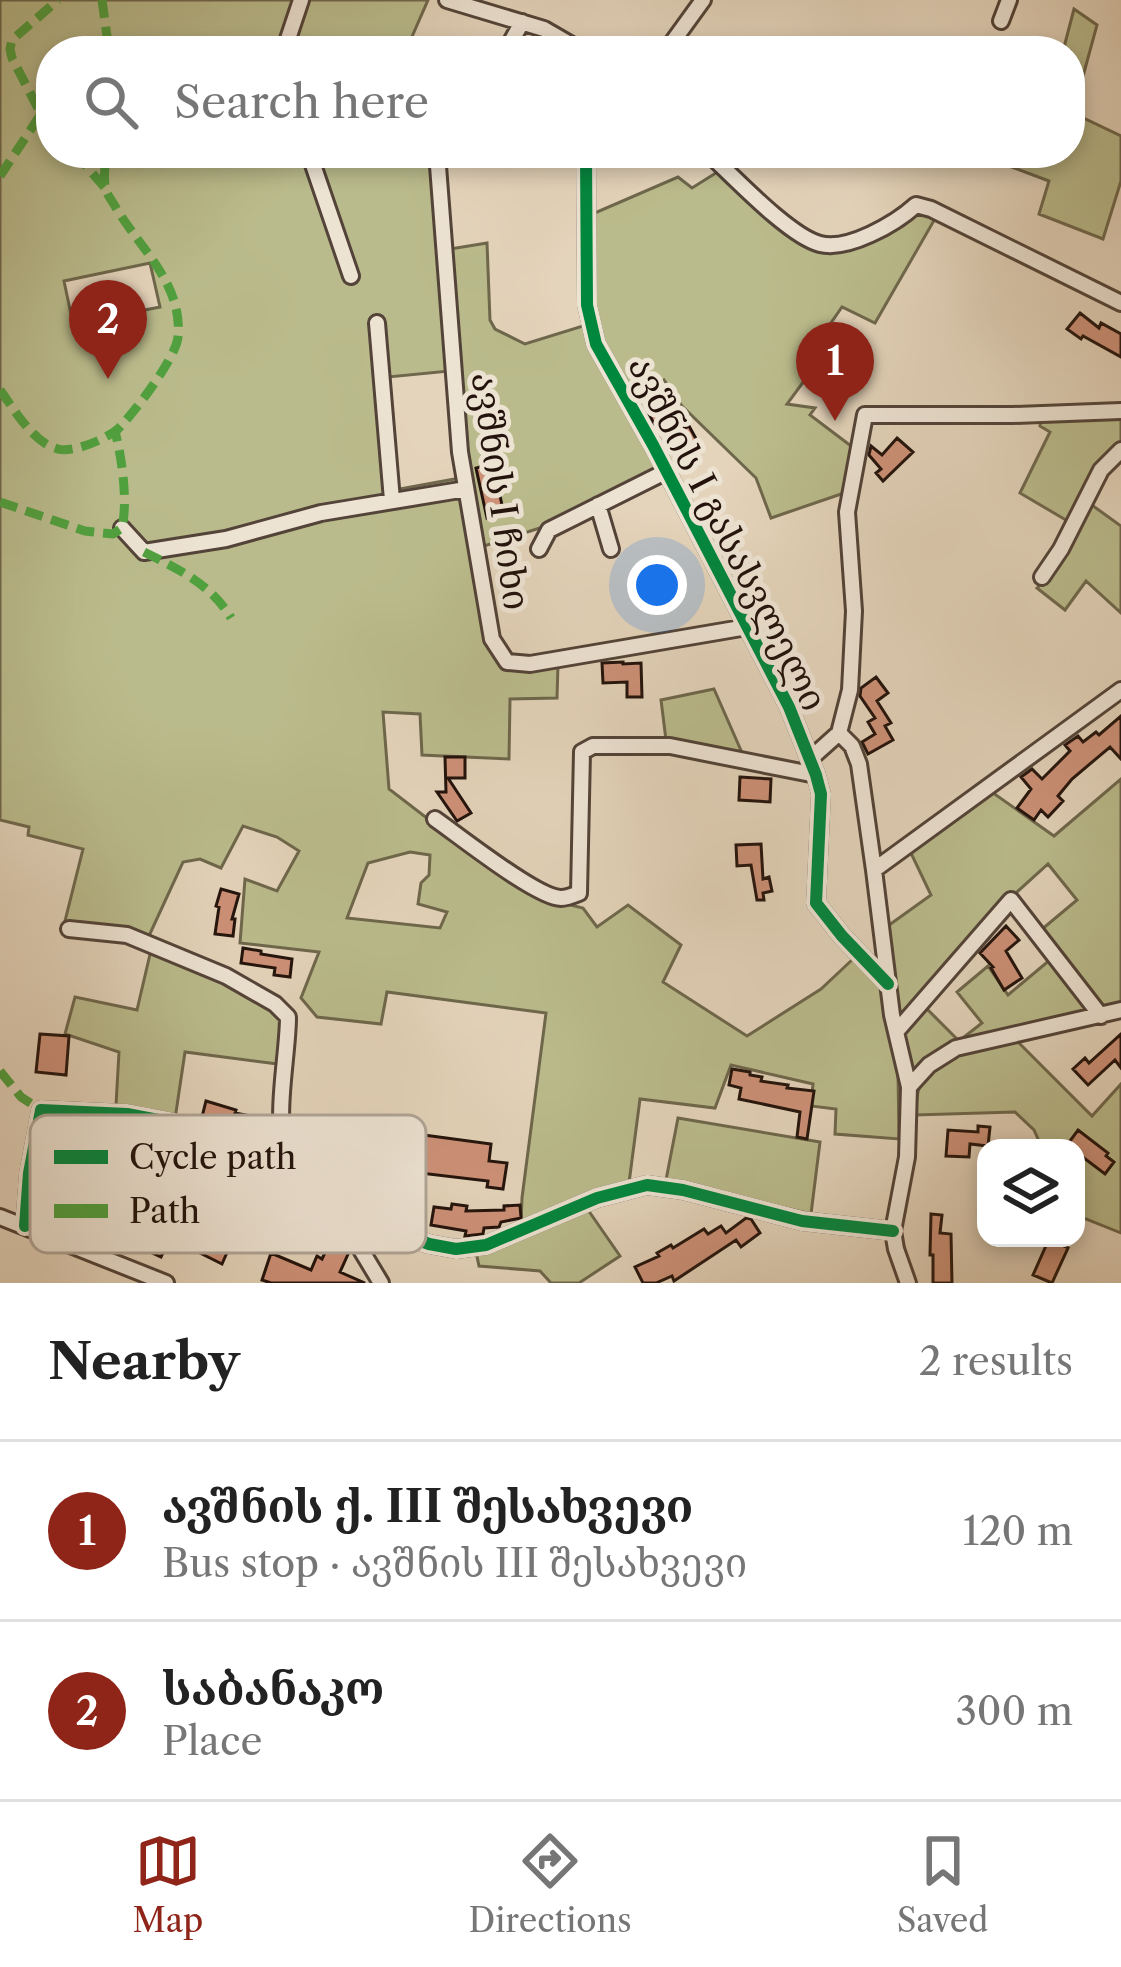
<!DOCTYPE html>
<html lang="en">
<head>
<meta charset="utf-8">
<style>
	body { margin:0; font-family:"Libre Caslon Text","Noto Serif Georgian",serif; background:#f2f2f2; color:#222 }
	.controls { position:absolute; right:36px; bottom:36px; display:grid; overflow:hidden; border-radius:24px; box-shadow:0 6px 18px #0003 }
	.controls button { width:108px; height:108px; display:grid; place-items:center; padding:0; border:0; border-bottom:3px solid #e0e0e0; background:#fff; color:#222; font:60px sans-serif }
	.you { position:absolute; left:657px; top:585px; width:42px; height:42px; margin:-30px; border:9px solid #fff; border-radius:50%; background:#1a73e8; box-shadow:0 0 0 18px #1a73e833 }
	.badge { display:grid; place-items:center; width:78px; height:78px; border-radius:50%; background:#8f2418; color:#fff; font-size:39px; font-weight:700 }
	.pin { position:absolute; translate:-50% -99px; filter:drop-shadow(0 3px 6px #0008) }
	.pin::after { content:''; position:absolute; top:63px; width:42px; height:36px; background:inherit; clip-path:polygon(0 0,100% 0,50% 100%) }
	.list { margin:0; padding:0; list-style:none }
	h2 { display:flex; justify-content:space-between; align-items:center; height:156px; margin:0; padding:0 48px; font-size:51px }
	h2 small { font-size:39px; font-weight:400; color:#767676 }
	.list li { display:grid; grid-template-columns:78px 1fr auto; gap:36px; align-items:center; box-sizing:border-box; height:180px; padding:0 48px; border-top:3px solid #e0e0e0 }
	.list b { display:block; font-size:45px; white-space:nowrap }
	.list p { margin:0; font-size:39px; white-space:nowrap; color:#767676 }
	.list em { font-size:39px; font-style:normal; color:#767676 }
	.icon { flex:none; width:66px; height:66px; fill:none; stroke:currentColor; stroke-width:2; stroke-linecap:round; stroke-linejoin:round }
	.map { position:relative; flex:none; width:1121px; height:1283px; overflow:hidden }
	.search { position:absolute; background:#fff; box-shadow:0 6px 18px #0003; left:36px; right:36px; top:36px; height:132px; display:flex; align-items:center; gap:30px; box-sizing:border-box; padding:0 42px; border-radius:48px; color:#767676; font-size:45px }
	.sheet { height:516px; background:#fff }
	nav { display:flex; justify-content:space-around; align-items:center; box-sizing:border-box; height:168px; border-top:3px solid #e0e0e0; background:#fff; font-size:33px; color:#767676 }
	nav a { display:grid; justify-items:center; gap:6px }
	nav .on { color:#8f2418 }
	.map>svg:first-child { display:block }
	.green { fill:#babb8c; stroke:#6e674c; stroke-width:3; fill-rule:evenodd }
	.building { fill:#cd9178; stroke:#23130c; stroke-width:3 }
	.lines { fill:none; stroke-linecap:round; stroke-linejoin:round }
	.minor-casing { stroke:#534338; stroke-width:20 }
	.minor { stroke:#ede3d3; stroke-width:14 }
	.quiet { stroke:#50a03e; stroke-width:9; stroke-dasharray:18 9; stroke-linecap:butt }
	.cycleway-casing { stroke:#ede3d3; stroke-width:20 }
	.cycleway { stroke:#00873e; stroke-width:12 }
	.labels { text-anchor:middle; stroke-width:10; stroke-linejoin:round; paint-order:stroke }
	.street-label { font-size:36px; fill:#23130c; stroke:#ede3d3 }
	.key { fill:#ede3d3; stroke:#b0a597; stroke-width:3 }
	.key-label { font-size:33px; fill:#23130c }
</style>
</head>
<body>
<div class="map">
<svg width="1121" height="1283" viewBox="0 0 1121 1283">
	<rect width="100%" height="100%" fill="#e4d4bb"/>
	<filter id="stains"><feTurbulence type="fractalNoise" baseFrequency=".00167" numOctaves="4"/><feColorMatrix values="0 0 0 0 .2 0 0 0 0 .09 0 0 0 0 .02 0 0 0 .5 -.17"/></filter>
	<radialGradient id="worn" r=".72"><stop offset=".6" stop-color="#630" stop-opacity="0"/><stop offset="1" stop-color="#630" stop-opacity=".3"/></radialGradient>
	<path class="green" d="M 0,0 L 428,0 L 411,39 L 440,51 L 51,51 L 51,153 L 432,153 L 450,371 L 377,378 L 389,491 L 460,478 L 505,667 L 558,664 L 557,698 L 510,699 L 509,759 L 422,755 L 420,714 L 383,712 L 389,789 L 458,842 L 542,898 L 583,908 L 597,927 L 628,905 L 681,945 L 663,982 L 747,1036 L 821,989 L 854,958 L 884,990 L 898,1073 L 899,1139 L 835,1134 L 836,1109 L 811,1106 L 813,1084 L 731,1065 L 715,1108 L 640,1099 L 629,1183 L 608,1187 L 521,1224 L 522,1198 L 546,1013 L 387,992 L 381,1024 L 317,1017 L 301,998 L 319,952 L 240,943 L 245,879 L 277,891 L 299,851 L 277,837 L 243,826 L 221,868 L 200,859 L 183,862 L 148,938 L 126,930 L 65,921 L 83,849 L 28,835 L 29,827 L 0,820 ZM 150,263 L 160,307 L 73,324 L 64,281 ZM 410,852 L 430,855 L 429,875 L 421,883 L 418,904 L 447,912 L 440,928 L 347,918 L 368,863 Z
		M 1074,9 L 1097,25 L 1073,113 L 1121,136 L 1121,181 L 1103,239 L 1039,214 L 1049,181 L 982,156 L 983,153 L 1070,153 L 1070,51 L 1063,51 Z
		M 719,171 L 829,250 L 903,226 L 919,213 L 936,217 L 875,323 L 842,307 L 822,336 L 832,343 L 787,404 L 815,408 L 810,415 L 855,449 L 847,492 L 771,518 L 756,478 L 682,406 L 664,380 L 633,396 L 602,346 L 591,306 L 590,215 L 678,177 L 692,188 Z
		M 487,243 L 490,320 L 495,329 L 525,344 L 586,325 L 660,470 L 546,526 L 481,547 L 463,415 L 450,249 Z
		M 1121,416 L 1121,446 L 1071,523 L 1020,493 L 1050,432 L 1040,426 L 1042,417 Z
		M 1089,503 L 1121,526 L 1121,613 L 1086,581 L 1065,610 L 1037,588 L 1044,581 Z
		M 714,689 L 743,755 L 666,740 L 661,700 Z
		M 1121,779 L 1121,1004 L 1103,1011 L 1041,930 L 1077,900 L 1048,864 L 997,910 L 898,1023 L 885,928 L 931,895 L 909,849 L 989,790 L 1054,836 Z
		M 151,950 C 196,969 253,983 284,1022 L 278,1064 L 185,1052 L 175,1119 L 116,1105 L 119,1052 L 65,1034 L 75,997 L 137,1010 Z
		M 1051,959 L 1087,1008 L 1083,1016 L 926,1059 L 913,1073 L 900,1034 L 922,1004 L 959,1041 L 982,1023 L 957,992 L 988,966 L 1008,995 Z
		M 1014,1038 L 1092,1116 L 1121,1084 L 1121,1233 L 1076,1215 L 1076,1148 L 1042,1148 L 1034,1130 L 1015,1112 L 915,1115 C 916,1105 916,1095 920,1086 C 932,1053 985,1045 1014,1038 Z
		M 678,1118 L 820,1142 L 811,1214 L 666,1180 Z
		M 586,1207 L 620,1256 L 579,1283 L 551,1283 L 540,1271 L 479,1266 L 476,1252 L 528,1235 Z"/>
	<path class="building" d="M 1080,313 L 1099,328 L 1101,323 L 1121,334 L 1121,357 L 1083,336 L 1081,339 L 1067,329 Z
		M 656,384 L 685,428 L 689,426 L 700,446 L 683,456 L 678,448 L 675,450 L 662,427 L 657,430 L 649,414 L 655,411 L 643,392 Z
		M 897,438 L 913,452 L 883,481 L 876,473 L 881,469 L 869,455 L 871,446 L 882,455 Z
		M 493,464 L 504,514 L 487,518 L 476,468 Z
		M 623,662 L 623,664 L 641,663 L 642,697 L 627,697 L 627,682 L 603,683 L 602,663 Z
		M 876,677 L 888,693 L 877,701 L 891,723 L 885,726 L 893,740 L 868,754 L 862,742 L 875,734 L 868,722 L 875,718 L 860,696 L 861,688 Z
		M 1121,716 L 1121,759 L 1110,747 L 1072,779 L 1058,796 L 1063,801 L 1048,817 L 1041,810 L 1034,820 L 1017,808 L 1031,789 L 1021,777 L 1032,769 L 1042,779 L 1070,751 L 1065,745 L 1078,736 L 1083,742 L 1096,732 L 1099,735 Z
		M 445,757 L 465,757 L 465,778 L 448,778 L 471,813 L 457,821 L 437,792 L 446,792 Z
		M 740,777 L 771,779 L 770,802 L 739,800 Z
		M 761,844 L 763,879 L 769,877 L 772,891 L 763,893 L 764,900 L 757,900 L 751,865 L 737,866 L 736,845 Z
		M 221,889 L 239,894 L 232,919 L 235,919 L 233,936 L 215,934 L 219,907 L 216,906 Z
		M 1006,926 L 1019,940 L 1006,951 L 1022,978 L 1004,990 L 991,968 L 993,967 L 980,953 Z
		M 243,948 L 261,951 L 261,954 L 292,959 L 290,977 L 274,975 L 275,968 L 241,963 Z
		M 40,1034 L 69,1036 L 66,1075 L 36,1072 Z
		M 1121,1034 L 1121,1068 L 1115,1060 L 1088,1085 L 1073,1069 L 1085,1058 L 1089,1063 Z
		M 732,1069 L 750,1072 L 750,1075 L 762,1077 L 761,1081 L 788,1085 L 787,1088 L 814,1091 L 807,1139 L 797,1137 L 800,1112 L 739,1099 L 741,1088 L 729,1085 Z
		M 206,1101 L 236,1110 L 235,1113 L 266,1119 L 262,1137 L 230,1130 L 229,1134 L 201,1121 Z
		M 978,1126 L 990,1127 L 988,1146 L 970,1144 L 969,1157 L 946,1156 L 948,1130 L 978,1132 Z
		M 1078,1130 L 1108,1153 L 1106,1156 L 1114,1162 L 1105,1174 L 1076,1152 L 1076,1148 L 1067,1145 Z
		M 424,1135 L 491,1144 L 489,1161 L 507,1163 L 503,1189 L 487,1187 L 488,1181 L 420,1173 Z
		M 186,1151 L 205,1159 L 204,1162 L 219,1169 L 217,1175 L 252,1187 L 256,1178 L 276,1187 L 270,1202 L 264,1199 L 261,1206 L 245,1198 L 241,1209 L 221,1203 L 223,1198 L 195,1184 L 182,1212 L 198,1220 L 193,1230 L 229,1248 L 222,1264 L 170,1238 L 161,1257 L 150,1252 L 180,1175 L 177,1174 Z
		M 452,1204 L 467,1206 L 466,1211 L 504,1210 L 504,1206 L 520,1205 L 521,1218 L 501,1222 L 499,1227 L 484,1228 L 483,1234 L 465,1236 L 466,1231 L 431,1225 L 434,1207 L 451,1209 Z
		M 931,1214 L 942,1215 L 940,1233 L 951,1234 L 952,1283 L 933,1283 L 933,1255 L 930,1255 Z
		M 746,1218 L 751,1219 L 760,1233 L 741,1247 L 736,1240 L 674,1281 L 672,1276 L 656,1283 L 643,1283 L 635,1267 L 659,1256 L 657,1253 L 671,1245 L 673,1248 L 704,1229 L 708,1234 L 721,1226 L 726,1233 Z
		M 1049,1239 L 1068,1248 L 1052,1283 L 1033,1275 Z
		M 330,1242 L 349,1252 L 340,1272 L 365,1283 L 271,1283 L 262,1280 L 271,1253 L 311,1270 L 317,1256 L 322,1259 Z"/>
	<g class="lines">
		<defs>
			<path id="minor" d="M 447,0 L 544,29 L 582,51
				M 1001,21 L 1009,0
				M 284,51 L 301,0
				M 506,51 L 522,22
				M 666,51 L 703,0
				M 309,153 L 351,276
				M 437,153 L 460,452 L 492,639 L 507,662 L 530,664 L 747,627
				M 586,153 L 587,305 L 596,344 L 653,445 L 789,707 L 816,775 L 821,794 L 816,903 L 842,936 L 888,984
				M 708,153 C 733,176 789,236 820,244 C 848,251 895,224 916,205 L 931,209 L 1121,303
				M 377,323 L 392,500
				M 598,505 L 611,549
				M 122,528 L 144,552 L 226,539 L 321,513 L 466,489
				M 539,549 L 549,530 L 667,471
				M 1042,577 L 1061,549 L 1101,470 L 1121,450
				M 839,733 L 852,746 L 859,764 L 874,870
				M 810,759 L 839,733 L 850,690 L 854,611 L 847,512 L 865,415 L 1013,415 L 1121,411
				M 435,819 C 458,835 537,898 561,898 C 566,898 574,895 579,893 L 582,752 L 593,746 L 670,746 L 816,775
				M 69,929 L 127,935 L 226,976 L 275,1004 L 288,1017 C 288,1055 274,1116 286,1152 C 289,1164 299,1176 305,1186
				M 896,1032 L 1011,900 L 1101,1016
				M 909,1087 L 929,1065 L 956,1048 L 1121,1010
				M 340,1215 L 381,1283
				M 0,1217 L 166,1283
				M 25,1226 L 29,1173 L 41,1110 L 127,1114 L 174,1123 L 210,1136 L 308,1190 L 340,1215 L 355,1217 L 429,1244 L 456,1249 L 486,1245 L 597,1198 L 647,1185 L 683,1190 L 802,1221 L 893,1231
				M 908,1283 L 896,1249 L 893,1231 L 907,1157 L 909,1087 L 892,1015 L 874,870 L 1121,690"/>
		</defs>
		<use href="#minor" class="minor-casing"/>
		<use href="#minor" class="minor"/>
		<path class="quiet" d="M 102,0 L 109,51
			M 75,153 L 106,189
			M 0,176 L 41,114 L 12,58 L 10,49 L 12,40 L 58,0
			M 0,390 C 14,409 33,443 58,449 C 73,453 106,439 118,429 C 134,413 176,358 178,337 C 183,283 139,248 115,206 C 112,201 108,196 106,190 C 103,179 105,163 107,153
			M 0,502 L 85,531 L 113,534 L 122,528 C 128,500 122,459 115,431
			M 144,552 C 178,569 211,584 231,618
			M 0,1071 L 21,1097 L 41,1110"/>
		<defs>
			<path id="cycleway" d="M 586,153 L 587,305 L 596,344 L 653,445 L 789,707 L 816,775 L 821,794 L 816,903 L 842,936 L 888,984
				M 25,1226 L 29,1173 L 41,1110 L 127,1114 L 174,1123 L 210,1136 L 308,1190 L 340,1215 L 355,1217 L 429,1244 L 456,1249 L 486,1245 L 597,1198 L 647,1185 L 683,1190 L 802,1221 L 893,1231"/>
		</defs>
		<use href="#cycleway" class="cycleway-casing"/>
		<use href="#cycleway" class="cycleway"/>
	</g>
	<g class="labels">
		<g class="street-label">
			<text transform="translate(501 491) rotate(82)" y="13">ავშნის I ჩიხი</text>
			<text transform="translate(728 533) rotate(63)" y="13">ავშნის I გასასვლელი</text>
		</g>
	</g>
	<rect x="30" y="1115" width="396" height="138" rx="18" class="key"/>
	<rect x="54" y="1150" width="54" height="14" fill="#00873e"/>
	<rect x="54" y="1204" width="54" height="14" fill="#50a03e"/>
	<g class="key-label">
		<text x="129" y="1169">Cycle path</text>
		<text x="129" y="1223">Path</text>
	</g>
	<rect width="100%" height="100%" filter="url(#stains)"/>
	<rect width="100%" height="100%" fill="url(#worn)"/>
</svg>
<div class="controls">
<button><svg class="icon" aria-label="layers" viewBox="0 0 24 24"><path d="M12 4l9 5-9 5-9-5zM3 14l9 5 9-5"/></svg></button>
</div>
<div class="you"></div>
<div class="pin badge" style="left:835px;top:421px">1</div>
<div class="pin badge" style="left:108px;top:379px">2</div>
<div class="search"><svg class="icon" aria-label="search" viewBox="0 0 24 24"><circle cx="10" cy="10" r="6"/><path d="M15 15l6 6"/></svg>Search here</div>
</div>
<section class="sheet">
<h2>Nearby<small>2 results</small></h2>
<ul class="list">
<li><span class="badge">1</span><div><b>ავშნის ქ. III შესახვევი</b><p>Bus stop · ავშნის III შესახვევი</p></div><em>120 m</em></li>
<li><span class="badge">2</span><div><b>საბანაკო</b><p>Place</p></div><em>300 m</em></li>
</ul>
</section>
<nav>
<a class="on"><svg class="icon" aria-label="map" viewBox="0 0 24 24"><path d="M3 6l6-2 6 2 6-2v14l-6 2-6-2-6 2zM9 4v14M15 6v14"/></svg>Map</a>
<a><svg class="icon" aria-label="directions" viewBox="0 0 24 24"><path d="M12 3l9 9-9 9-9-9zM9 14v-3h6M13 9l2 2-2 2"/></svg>Directions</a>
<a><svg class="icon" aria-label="saved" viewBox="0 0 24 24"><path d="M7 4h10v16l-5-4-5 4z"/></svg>Saved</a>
</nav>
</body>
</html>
